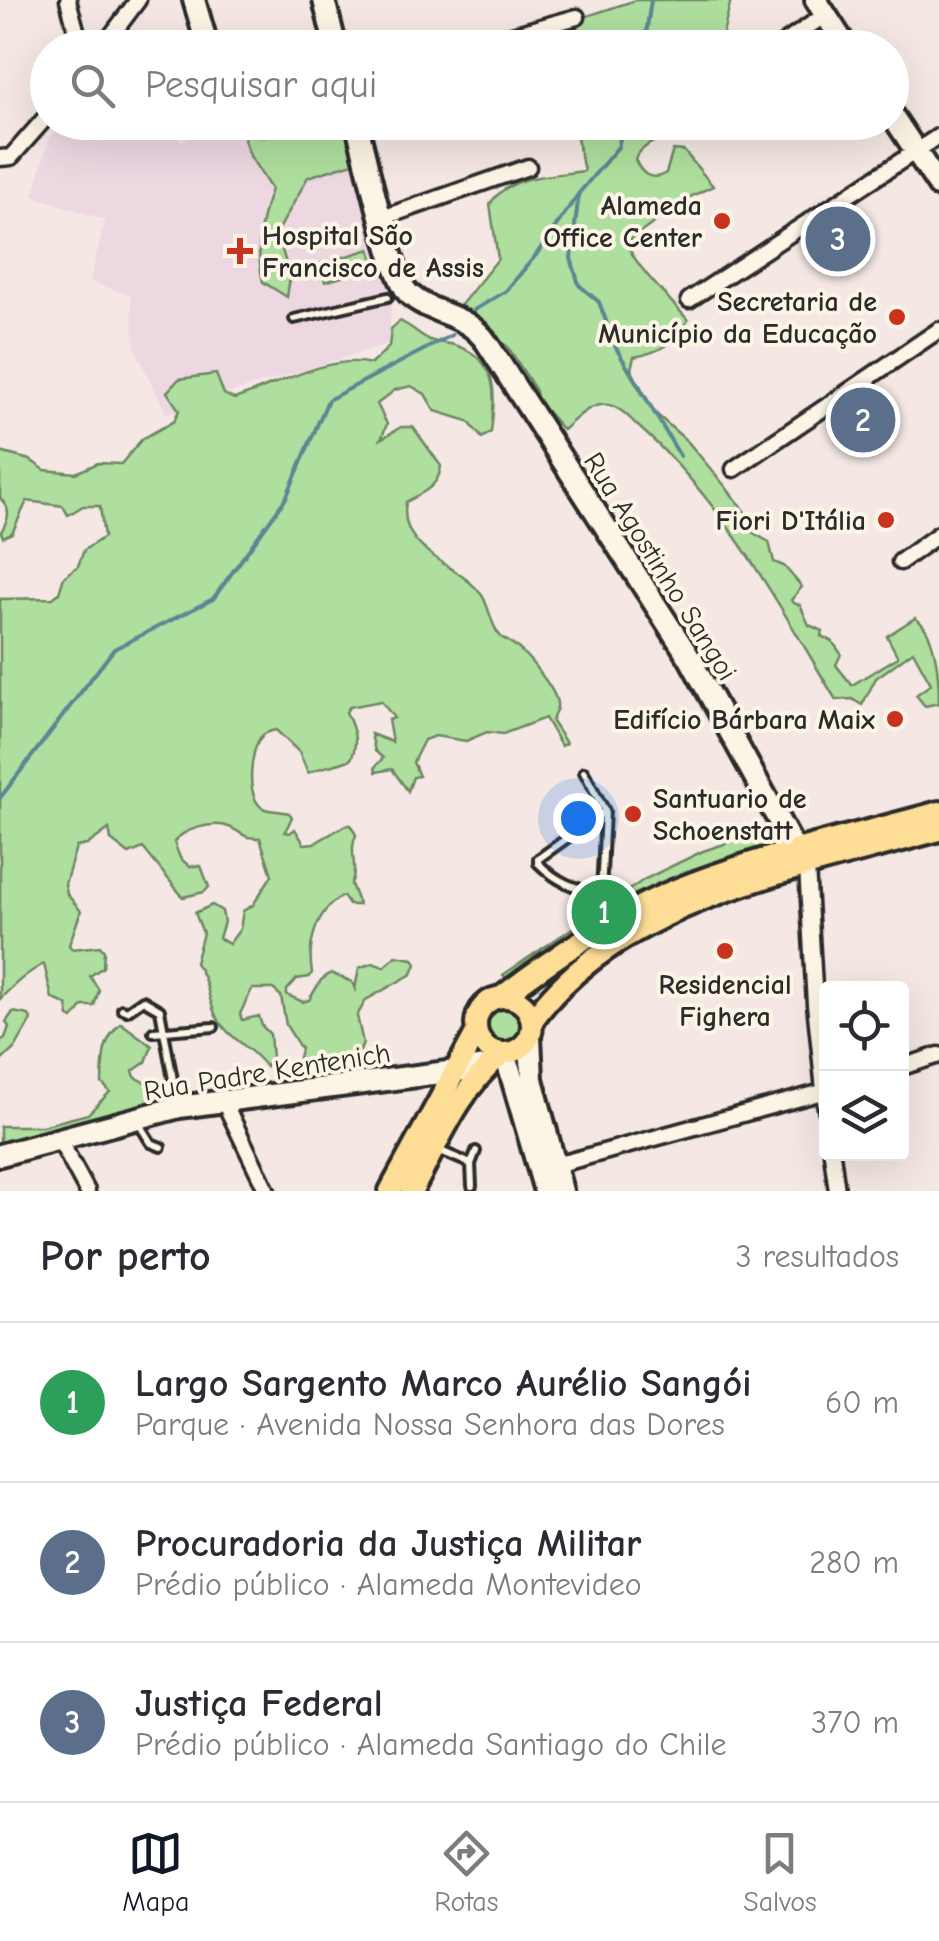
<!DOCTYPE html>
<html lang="pt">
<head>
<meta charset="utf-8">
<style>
	body { margin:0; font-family:"Comic Neue",sans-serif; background:#f2f2f3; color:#2b2b33 }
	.controls { position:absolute; right:30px; bottom:30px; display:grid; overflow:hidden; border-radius:10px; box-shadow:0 10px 40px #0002 }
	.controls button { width:90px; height:90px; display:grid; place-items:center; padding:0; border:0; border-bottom:2px solid #e1e1e2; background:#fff; color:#2b2b33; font:50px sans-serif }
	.you { position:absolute; left:578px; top:818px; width:35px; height:35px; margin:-25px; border:8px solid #fff; border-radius:50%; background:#1a73e8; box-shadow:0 0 0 15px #1a73e833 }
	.badge { display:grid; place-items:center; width:65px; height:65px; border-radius:50%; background:#111827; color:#fff; font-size:32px; font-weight:700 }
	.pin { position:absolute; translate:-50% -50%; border:5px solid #fff; box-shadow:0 2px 10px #0006 }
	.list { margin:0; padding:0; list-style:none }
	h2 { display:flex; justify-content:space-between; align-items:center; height:130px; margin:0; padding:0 40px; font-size:42px }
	h2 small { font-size:32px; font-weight:400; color:#7c7c81 }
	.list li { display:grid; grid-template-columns:65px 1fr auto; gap:30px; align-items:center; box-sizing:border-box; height:160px; padding:0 40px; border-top:2px solid #e1e1e2 }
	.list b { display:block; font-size:38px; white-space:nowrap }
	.list p { margin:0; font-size:32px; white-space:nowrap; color:#7c7c81 }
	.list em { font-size:32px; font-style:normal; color:#7c7c81 }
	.icon { flex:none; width:55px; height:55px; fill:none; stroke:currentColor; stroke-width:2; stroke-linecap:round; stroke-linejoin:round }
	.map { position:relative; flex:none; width:939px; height:1191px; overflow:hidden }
	.search { position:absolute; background:#fff; box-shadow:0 10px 40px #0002; left:30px; right:30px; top:30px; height:110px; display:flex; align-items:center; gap:25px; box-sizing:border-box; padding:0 35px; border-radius:55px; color:#7c7c81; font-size:38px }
	.sheet { height:610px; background:#fff }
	nav { display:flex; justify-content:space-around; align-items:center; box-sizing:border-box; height:140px; border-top:2px solid #e1e1e2; background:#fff; font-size:28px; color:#7c7c81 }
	nav a { display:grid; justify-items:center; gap:5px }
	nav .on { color:#111827 }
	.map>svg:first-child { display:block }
	.built { fill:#edd8e2 }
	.green { fill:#afdf9e; stroke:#6d8564; stroke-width:2.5 }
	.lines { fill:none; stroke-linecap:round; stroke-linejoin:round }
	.stream { stroke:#5a8793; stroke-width:4 }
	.lane-casing { stroke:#2b2b2b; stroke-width:14 }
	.street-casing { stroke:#2b2b2b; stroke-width:21 }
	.secondary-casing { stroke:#2b2b2b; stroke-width:28 }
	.primary-casing { stroke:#2b2b2b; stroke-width:28 }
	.lane { stroke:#fcf5e5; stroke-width:6 }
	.street { stroke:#fcf5e5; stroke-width:14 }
	.secondary { stroke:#fcf5e5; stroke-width:20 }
	.primary { stroke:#fede96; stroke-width:20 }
	.poi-dot { fill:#c8321e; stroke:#fcf5e5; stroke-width:4 }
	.labels { text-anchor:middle; stroke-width:8; stroke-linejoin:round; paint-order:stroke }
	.poi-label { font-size:28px; font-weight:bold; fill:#2b2b2b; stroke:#fcf5e5; text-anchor:end }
	.street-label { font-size:28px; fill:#2b2b2b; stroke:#fcf5e5 }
</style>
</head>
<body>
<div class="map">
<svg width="939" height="1191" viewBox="0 0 939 1191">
	<rect width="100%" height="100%" fill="#f5e8e4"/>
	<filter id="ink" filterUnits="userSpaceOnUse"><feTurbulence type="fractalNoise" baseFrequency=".01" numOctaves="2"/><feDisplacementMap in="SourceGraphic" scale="20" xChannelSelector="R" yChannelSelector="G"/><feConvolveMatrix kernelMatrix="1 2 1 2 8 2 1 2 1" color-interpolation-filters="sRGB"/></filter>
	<g filter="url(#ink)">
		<path class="built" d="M 62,123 L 174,123 L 180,141 L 232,123 L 349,123 L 393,293 L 388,344 L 166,413 L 135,349 L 130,295 L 90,282 L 105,220 L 33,196 L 49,139 Z"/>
		<path class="green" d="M 636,0 L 731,0 L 720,47 L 593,47 L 592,35 L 575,29 L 584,17 Z
			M 258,122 L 346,123 L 353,163 L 308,177 L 277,233 L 290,277 L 287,297 L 263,282 C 255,247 260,222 271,189 L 250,156 L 244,139 L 247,132 L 264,137 L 266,130 Z
			M 556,123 L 680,123 C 667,140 645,140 635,159 C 641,174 651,182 666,173 L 673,150 L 684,151 L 713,186 L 690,197 L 626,243 C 642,275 665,293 688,320 C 674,343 661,352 634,357 L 631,369 L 655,413 L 688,442 L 725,486 L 745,512 L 752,532 L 769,542 L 774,562 L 784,566 L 802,587 L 791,600 L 793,603 L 800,605 L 809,625 L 823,631 L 821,636 L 832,641 L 841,654 L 836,665 L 852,685 L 898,657 L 887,636 L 915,618 C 937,632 939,679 939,703 L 925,706 L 916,695 L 931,684 L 913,651 L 876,678 L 862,705 L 852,699 L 836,700 C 778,603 724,502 639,427 C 630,419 621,407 608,405 C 589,403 577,418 563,430 L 537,400 L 536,391 L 508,347 L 460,306 L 498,259 L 490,204 C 509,174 552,176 584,171 L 574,124 L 557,127 Z
			M 370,249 L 376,267 L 325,282 L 320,264 Z
			M 400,321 C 410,326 417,332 426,338 C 434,344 447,342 457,346 C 500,361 495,395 491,432 L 482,438 L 468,421 L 435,411 L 425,394 L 411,386 L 395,390 L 377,404 L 387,424 L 381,439 L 401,427 L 413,427 L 441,466 C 439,487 423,492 406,502 C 397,552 457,562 481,594 C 490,606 490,626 501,637 C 505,640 510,642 514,645 C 525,653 560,693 557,707 C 556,712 553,716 552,722 L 566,743 L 561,746 L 545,718 L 503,734 L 487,732 L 466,741 L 435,736 L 424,740 L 413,762 L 419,776 L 413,777 L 408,791 L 392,769 L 376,772 L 375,767 L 383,758 L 375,751 L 371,734 L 392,742 L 388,720 L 394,718 L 381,701 L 349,707 L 346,712 C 354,729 359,742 351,759 C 336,766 322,766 308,773 L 299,752 L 276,730 C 270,731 266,732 262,736 C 250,747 244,802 265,809 C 271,811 282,811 289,813 L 292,817 L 285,832 L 290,833 L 295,829 L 304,844 L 315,843 L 346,825 L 351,825 L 356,835 C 348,852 359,867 351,884 L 359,905 L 349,905 L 343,896 C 316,910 307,944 312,973 L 309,977 L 297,979 L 287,990 L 287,995 L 303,1002 L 309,1000 L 321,980 L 331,973 L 352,982 L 355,989 L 359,968 L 373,963 L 384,967 L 396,956 L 413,959 L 416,964 L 412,974 L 366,1000 L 357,1016 L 363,1043 L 359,1054 L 348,1055 L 335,1069 L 307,1070 L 297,1066 L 301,1049 L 286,1025 L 281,996 L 273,989 L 252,989 L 240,1014 L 242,1020 L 259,1016 L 262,1026 L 270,1034 L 272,1058 L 266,1067 C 251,1046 228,1039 216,1016 C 207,997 209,980 195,963 L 203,933 L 195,913 L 212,905 L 222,911 L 224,922 L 219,938 L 229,944 L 240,929 L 243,911 L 253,905 L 272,875 L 260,838 C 241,838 244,833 229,827 C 213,821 183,829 174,842 L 180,858 L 189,866 L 201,866 L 209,887 L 204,892 L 183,897 L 143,848 L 129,854 L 111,840 L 109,829 L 87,845 L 76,847 L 65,884 L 67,894 L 81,911 L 69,945 L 72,949 L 100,946 L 104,951 L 103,967 L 90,976 L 99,990 L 94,1006 L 83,1006 L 73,1019 L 69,1017 L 67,1005 L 52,998 L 44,964 C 26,973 14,985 0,999 L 0,599 L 53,598 L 59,593 L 64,577 L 78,566 L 84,550 L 104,537 L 100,506 L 83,506 L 68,515 L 63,506 L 27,501 L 12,533 L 3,537 L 1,532 C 9,518 12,510 0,498 L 0,452 L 30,460 L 45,470 L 76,473 L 98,463 L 121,464 L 142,439 L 174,421 L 179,410 L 167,392 L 179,379 L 216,374 L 224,394 L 234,399 C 273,387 331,353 371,364 L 389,347 L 391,329 Z
			M 767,830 L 776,850 C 751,856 725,860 701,868 C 631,893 568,938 506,978 L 503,975 L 645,879 L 703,851 Z
			M486 1023a20 20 0 1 1 40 0a20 20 0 1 1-40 0Z
			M 13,1012 L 29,1015 L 31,1020 L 15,1048 L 0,1062 L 0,1041 L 5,1038 L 9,1027 L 6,1022 Z
			M 121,1023 L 152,1046 L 146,1062 L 133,1071 L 135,1077 L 156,1088 L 152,1103 L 127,1116 L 0,1143 L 0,1126 L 42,1126 L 88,1114 L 110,1092 L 102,1083 C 103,1058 102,1040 121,1023 Z"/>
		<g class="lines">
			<path class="stream" d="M 644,48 L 651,0
				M 579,193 L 571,258 L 579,285 L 599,302 L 616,348 L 680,456
				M 474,310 L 506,291 L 536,255 L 579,193 L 618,147 L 624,122
				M 0,798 L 114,649 L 213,599 L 286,498 L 328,400 L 452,335"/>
			<defs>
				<path id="lane" d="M 294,319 L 388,297
					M 584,772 L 605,811 L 601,894 L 611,917
					M 601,894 C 574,888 558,883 538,863 L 538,859 L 605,811
					M 122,1009 L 127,1011 L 143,1000 L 160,1010 L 177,1101
					M 153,1032 L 214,1027
					M 139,1124 L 151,1143 L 161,1147
					M 436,1149 L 471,1164
					M 472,1186 L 471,1164 L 476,1151"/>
				<path id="street" d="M 68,0 L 81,48
					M 102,48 L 138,0
					M 465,48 L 577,17
					M 777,48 L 825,15
					M 0,158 L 11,157 L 48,115
					M 382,218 L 528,167
					M 689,300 L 939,136
					M 734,469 L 939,330
					M 900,562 L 939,534
					M 807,867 L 815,1004 L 826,1109
					M 902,1067 L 939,1055
					M 223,1100 L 267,1191
					M 59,1139 L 87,1191
					M 832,1154 L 837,1191
					M 549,1167 L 826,1091"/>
				<path id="secondary" d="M 194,0 L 208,48
					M 324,0 L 336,48
					M 816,0 L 847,48
					M 892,115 L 939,186
					M 356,122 C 365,153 391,277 409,294 C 433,316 466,312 487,343 L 689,657 L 796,852
					M 530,1037 L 532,1079 L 562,1191
					M 505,1054 L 545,1191
					M 0,1155 L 179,1107 L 486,1067"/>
				<path id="primary" d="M 503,996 C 551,959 618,914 673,891 C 754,857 854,836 939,812
					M476 1025a28 28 0 1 1 56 0a28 28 0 1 1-56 0Z
					M 532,1021 C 619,898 803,869 939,830
					M 390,1191 L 476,1033
					M 412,1191 C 438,1143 459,1089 502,1054"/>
			</defs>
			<use href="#lane" class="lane-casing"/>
			<use href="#street" class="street-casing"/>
			<use href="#secondary" class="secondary-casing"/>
			<use href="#primary" class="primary-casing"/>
			<use href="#lane" class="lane"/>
			<use href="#street" class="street"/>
			<use href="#secondary" class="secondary"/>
			<use href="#primary" class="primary"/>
		</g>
	</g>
	<g class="poi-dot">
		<circle cx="722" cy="221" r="10"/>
		<path d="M235 236h10v10h10v10h-10v10h-10v-10h-10v-10h10z"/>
		<circle cx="897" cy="317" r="10"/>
		<circle cx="886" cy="520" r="10"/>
		<circle cx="895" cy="719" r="10"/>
		<circle cx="633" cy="814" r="10"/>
		<circle cx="725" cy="951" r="10"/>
	</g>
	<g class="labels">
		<g class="poi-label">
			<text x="702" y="215">Alameda<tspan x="702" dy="32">Office Center</tspan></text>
			<text x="262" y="245" text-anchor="start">Hospital São<tspan x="262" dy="32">Francisco de Assis</tspan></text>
			<text x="877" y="311">Secretaria de<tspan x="877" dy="32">Município da Educação</tspan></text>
			<text x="866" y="530">Fiori D'Itália</text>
			<text x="875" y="729">Edifício Bárbara Maix</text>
			<text x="653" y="808" text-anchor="start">Santuario de<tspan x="653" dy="32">Schoenstatt</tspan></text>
			<text x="725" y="994" text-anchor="middle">Residencial<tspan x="725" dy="32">Fighera</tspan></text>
		</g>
		<g class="street-label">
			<text transform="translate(661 566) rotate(58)" y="10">Rua Agostinho Sangoi</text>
			<text transform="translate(267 1071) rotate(-9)" y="10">Rua Padre Kentenich</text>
		</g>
	</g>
</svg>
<div class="controls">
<button><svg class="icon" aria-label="locate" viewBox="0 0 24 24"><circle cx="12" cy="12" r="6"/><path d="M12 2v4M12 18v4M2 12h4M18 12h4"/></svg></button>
<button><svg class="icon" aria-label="layers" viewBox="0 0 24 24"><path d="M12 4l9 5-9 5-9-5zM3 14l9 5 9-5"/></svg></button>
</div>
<div class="you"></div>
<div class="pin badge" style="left:604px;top:912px;background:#2e9e5b">1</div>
<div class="pin badge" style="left:863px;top:420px;background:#5c6f8a">2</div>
<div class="pin badge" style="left:838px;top:239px;background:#5c6f8a">3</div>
<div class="search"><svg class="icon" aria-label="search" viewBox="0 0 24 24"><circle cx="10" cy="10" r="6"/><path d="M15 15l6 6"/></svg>Pesquisar aqui</div>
</div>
<section class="sheet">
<h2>Por perto<small>3 resultados</small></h2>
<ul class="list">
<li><span class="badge" style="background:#2e9e5b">1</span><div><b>Largo Sargento Marco Aurélio Sangói</b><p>Parque · Avenida Nossa Senhora das Dores</p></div><em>60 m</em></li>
<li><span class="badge" style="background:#5c6f8a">2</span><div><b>Procuradoria da Justiça Militar</b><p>Prédio público · Alameda Montevideo</p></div><em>280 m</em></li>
<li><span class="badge" style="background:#5c6f8a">3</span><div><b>Justiça Federal</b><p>Prédio público · Alameda Santiago do Chile</p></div><em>370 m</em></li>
</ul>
</section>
<nav>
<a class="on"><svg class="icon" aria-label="map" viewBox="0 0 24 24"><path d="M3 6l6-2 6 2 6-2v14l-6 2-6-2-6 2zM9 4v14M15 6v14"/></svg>Mapa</a>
<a><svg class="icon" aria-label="directions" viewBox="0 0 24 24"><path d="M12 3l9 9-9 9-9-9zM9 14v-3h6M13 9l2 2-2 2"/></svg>Rotas</a>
<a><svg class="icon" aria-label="saved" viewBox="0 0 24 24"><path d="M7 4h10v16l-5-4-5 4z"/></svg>Salvos</a>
</nav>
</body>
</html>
